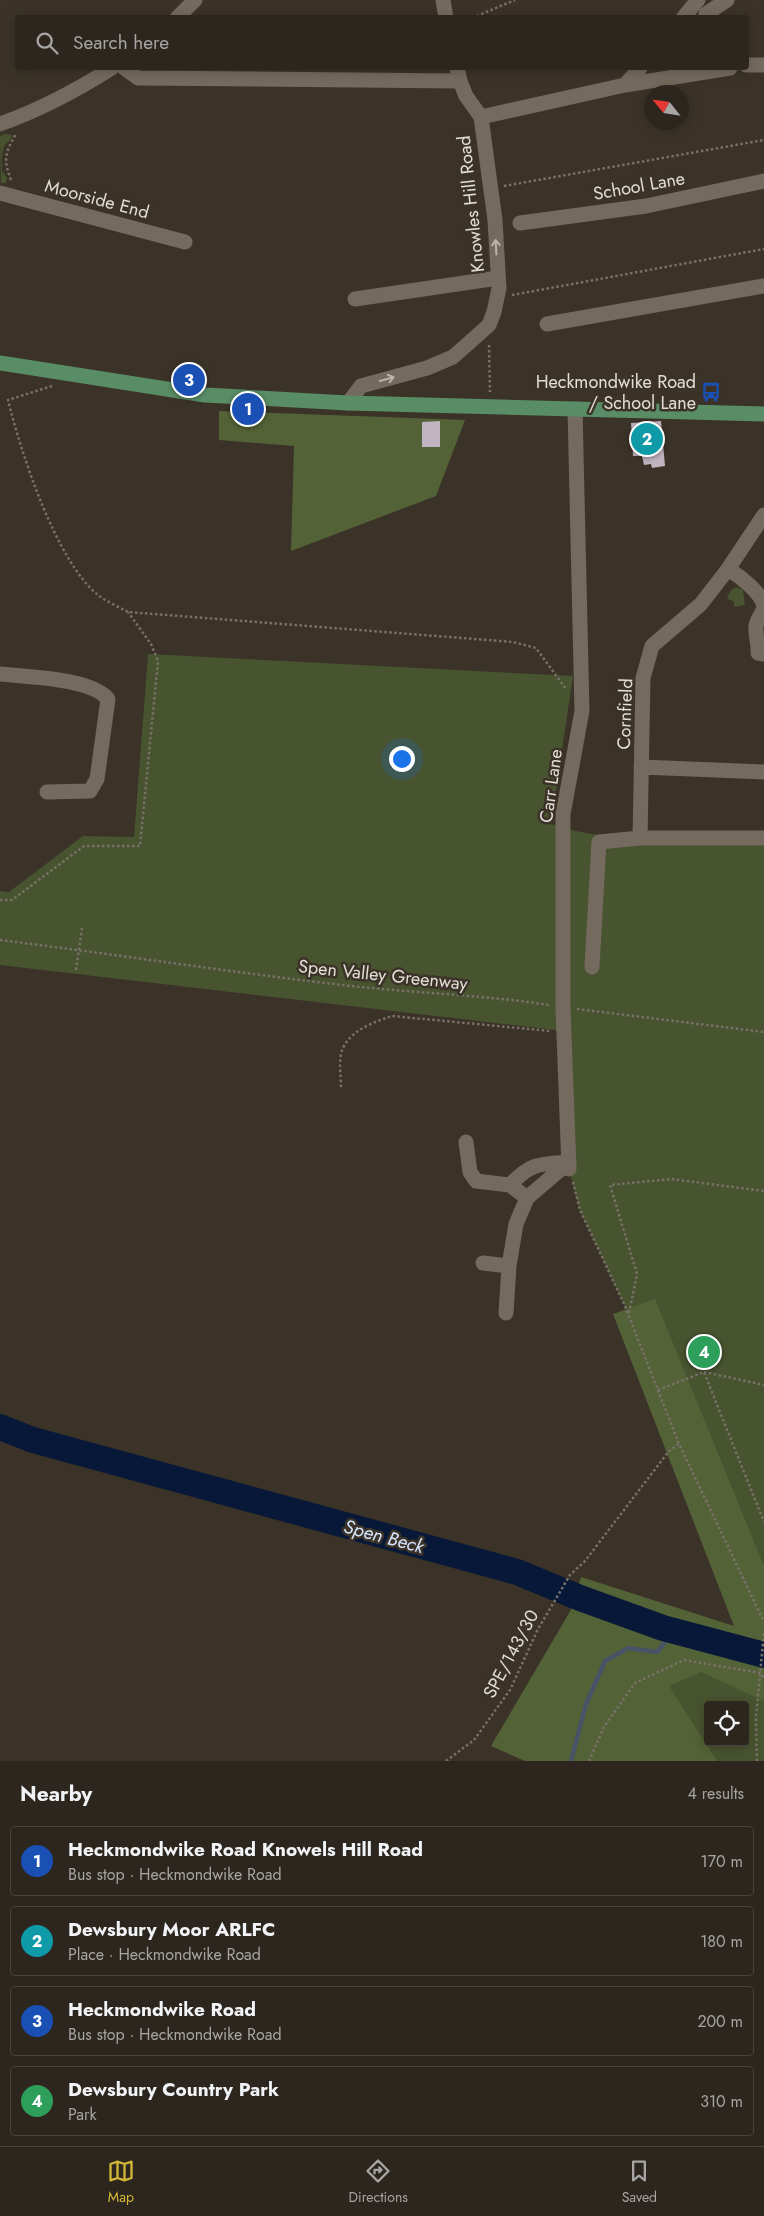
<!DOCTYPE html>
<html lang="en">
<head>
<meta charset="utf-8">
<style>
	body { margin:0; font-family:Jost,sans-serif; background:#38322b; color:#f1f3f6 }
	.controls { position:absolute; right:15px; bottom:15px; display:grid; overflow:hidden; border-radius:5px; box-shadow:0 2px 12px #0003 }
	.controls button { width:45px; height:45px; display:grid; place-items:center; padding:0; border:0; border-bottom:1px solid #48433c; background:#2c261e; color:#f1f3f6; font:25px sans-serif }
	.compass { position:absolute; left:644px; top:85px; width:45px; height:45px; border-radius:50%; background:#2c261e; box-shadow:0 2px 12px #0003; rotate:300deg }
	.you { position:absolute; left:401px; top:758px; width:18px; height:18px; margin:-12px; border:4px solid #fff; border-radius:50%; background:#1a73e8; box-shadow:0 0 0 8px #1a73e833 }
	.badge { display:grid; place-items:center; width:32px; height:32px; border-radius:50%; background:#d2b736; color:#fff; font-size:16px; font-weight:700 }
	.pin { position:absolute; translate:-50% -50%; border:2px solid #fff; box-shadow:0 1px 5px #0006 }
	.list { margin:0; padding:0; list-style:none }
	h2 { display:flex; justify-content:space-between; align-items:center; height:65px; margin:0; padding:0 20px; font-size:21px }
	h2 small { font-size:16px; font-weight:400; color:#a6a5a4 }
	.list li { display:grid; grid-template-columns:32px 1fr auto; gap:15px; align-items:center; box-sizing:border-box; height:70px; margin:0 10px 10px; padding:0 10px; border:1px solid #48433c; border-radius:5px }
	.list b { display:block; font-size:19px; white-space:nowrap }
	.list p { margin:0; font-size:16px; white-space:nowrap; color:#a6a5a4 }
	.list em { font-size:16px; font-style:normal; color:#a6a5a4 }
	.icon { flex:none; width:28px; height:28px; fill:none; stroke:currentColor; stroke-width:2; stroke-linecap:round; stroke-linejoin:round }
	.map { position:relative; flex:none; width:764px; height:1761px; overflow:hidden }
	.search { position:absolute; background:#2c261e; box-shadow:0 2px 12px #0003; left:15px; right:15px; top:15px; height:55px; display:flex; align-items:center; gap:12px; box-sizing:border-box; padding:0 18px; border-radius:5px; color:#a6a5a4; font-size:19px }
	.sheet { height:385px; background:#2c261e }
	nav { display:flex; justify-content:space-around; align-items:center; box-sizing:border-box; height:70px; border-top:1px solid #48433c; background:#2c261e; font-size:14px; color:#a6a5a4 }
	nav a { display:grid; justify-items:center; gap:2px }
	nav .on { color:#d2b736 }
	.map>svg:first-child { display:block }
	.green { fill:#485330; fill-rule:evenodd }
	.forest { fill:#546237 }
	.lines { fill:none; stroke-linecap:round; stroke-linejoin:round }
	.stream { stroke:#495368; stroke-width:4.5 }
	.river { stroke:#071838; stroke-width:26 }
	.building { fill:#c0b4c0 }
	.path { stroke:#797168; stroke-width:2.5; stroke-dasharray:2.5 2.5; stroke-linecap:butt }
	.minor { stroke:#746a5e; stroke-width:15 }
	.major { stroke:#598d65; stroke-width:15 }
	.oneway { stroke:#bcb5ad }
	.labels { text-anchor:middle; stroke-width:5; stroke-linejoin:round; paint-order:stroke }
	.street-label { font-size:18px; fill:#e3ddd7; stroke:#3b3328 }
	.poi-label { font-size:18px; fill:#e3ddd7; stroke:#3b3328; text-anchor:end }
	.water-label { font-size:19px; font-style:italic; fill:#d5e4fe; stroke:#3b3328 }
</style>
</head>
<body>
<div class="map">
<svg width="764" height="1761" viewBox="0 0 764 1761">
	<rect width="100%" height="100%" fill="#3b3328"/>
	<path class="green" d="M 6,134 L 12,135 C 11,141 8,141 5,145 C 1,152 2,163 2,171 L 7,178 L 6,183 L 1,183 L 0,136 Z
		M 737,587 L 743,590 L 745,605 L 734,607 L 734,602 L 727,598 L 731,590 Z
		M 148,654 L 573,676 L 551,824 C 618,847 695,837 764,835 L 764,1761 L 571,1761 L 615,1647 L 763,1637 L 672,1426 L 625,1306 L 580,1210 L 569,1169 L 564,1031 L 0,965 L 0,891 L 9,892 L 83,836 L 134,837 ZM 708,1705 L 745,1705 L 745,1742 L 708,1742 Z"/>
	<path class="forest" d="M 219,411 L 465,420 L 436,496 L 291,551 L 294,446 L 219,440 Z
		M 655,1299 L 764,1566 L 764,1701 L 701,1672 L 669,1686 L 717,1761 L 525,1761 L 491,1746 L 572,1608 L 581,1577 L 734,1626 L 613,1314 Z"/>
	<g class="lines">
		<path class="stream" d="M 571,1761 L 586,1704 L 605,1661 L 628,1648 L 657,1652 L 673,1632"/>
		<path class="river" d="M 0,1427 L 33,1440 L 517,1572 L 580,1598 L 663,1628 L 764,1655"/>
	</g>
	<path class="building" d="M 440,421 L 440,447 L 422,447 L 422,422 Z
		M 661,421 L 665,466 L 652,468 L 651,464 L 644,465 L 642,456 L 633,456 L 631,423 Z"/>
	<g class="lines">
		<path class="path" d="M 472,18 L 515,0
			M 11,180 C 3,159 5,153 16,134
			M 504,186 L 764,140
			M 512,295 L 764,249
			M 489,345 L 490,392
			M 52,386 L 8,400 C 21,453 56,561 98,595 C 107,602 119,607 128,612 L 513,642 L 536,648 L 566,689
			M 0,900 L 12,900 L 84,846 L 140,846 L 158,661 L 151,644 L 128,612
			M 0,940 C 112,954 223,971 334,984 C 406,993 478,994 549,1005
			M 76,970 L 82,928
			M 577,1009 L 764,1032
			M 341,1087 C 341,1076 338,1058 343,1048 C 351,1030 374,1022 392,1016 L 550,1031
			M 573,1182 L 580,1210 L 625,1306 L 679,1444 L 764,1622
			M 629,1313 L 637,1274 L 610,1185 L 671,1179 L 764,1191
			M 704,1372 L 764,1385
			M 658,1390 L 704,1372 L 764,1522
			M 446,1761 L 474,1740 L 510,1690 L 538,1629 L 570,1575 L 585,1561 L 669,1451 L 679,1444
			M 589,1761 L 604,1727 L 635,1683 L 684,1660 L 760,1673 L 764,1678
			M 757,1761 L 756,1717 L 764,1632"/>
		<path class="minor" d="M 443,0 L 446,18
			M 706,14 L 727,0
			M 177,18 L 195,0
			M 683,18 L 698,0
			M 746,65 L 764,65
			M 124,68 L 138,78 L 460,81
			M 625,85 L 640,68
			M 481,117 L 625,85 L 730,68
			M 0,124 C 40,110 77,90 112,68
			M 0,193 L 185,242
			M 520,223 L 646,206 L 764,181
			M 355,299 L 498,278
			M 547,324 L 764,286
			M 348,403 L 361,386 L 427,368 L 453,357 L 489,325 L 494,312 L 499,288 L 495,220 L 481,117 L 466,96 L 460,81 L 457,68
			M 728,569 C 738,575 764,594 764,608 C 762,614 757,619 756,626 C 755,635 759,644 758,653 L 764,654
			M 0,674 C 28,677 91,678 108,699 L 97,779 L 90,791 L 47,792
			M 641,767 L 764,772
			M 640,838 L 643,678 L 652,646 L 701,604 L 728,569 L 764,515
			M 592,967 L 599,842 L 640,838 L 764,838
			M 466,1142 L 470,1172 L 476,1181 L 510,1185 L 527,1198
			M 569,1169 L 563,1008 L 563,814 L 582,711 L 575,409
			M 510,1185 C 531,1163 539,1164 569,1162
			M 483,1263 L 509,1266 L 516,1224 L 527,1198 L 569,1162
			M 506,1313 L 509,1266"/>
		<path class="major" d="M 0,363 L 205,395 L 348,403 L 764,414"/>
	</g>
	<defs><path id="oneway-shaft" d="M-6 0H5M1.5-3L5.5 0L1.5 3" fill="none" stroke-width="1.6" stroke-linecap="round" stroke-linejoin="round" transform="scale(1.25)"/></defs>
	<g class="oneway">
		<use href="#oneway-shaft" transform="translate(496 247) rotate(-93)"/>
		<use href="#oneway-shaft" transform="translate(387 379) rotate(-15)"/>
	</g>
	<defs>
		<symbol id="bus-bare" viewBox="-9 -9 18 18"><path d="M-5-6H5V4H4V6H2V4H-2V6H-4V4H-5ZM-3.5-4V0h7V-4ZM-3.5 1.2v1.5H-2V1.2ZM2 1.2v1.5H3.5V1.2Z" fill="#1a4fb4" stroke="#3b3328" stroke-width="2.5" paint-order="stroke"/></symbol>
	</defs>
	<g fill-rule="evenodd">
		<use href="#bus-bare" x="697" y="378" width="28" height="28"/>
	</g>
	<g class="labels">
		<g class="street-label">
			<text transform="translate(639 186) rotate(-10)" y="6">School Lane</text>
			<text transform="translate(97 199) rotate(15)" y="6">Moorside End</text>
			<text transform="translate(471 204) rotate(-96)" y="6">Knowles Hill Road</text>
			<text transform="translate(625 714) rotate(-88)" y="6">Cornfield</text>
			<text transform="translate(551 786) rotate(-82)" y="6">Carr Lane</text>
			<text transform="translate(383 975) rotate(6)" y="6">Spen Valley Greenway</text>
			<text transform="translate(511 1654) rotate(-62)" y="6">SPE/143/30</text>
		</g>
		<g class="poi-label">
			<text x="696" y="388">Heckmondwike Road<tspan x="696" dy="21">/ School Lane</tspan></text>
		</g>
		<g class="water-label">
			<text transform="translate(384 1536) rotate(15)" y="7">Spen Beck</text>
		</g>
	</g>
</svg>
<div class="controls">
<button><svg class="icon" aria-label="locate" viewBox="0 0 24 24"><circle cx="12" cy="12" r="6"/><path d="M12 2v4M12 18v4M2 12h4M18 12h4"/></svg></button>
</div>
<svg class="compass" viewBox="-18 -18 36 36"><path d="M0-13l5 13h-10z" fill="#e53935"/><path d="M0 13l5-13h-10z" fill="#a6a5a4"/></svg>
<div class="you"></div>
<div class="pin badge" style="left:248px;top:409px;background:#1a4fb4">1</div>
<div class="pin badge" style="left:647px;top:439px;background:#0f9aa8">2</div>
<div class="pin badge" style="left:189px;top:380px;background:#1a4fb4">3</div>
<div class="pin badge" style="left:704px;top:1352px;background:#2e9e5b">4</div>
<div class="search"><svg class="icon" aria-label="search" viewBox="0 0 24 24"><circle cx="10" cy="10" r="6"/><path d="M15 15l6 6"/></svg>Search here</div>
</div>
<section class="sheet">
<h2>Nearby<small>4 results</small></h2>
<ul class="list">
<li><span class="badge" style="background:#1a4fb4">1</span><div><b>Heckmondwike Road Knowels Hill Road</b><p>Bus stop · Heckmondwike Road</p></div><em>170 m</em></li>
<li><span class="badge" style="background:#0f9aa8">2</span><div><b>Dewsbury Moor ARLFC</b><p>Place · Heckmondwike Road</p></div><em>180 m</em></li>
<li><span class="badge" style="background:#1a4fb4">3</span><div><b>Heckmondwike Road</b><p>Bus stop · Heckmondwike Road</p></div><em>200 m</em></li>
<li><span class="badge" style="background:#2e9e5b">4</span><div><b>Dewsbury Country Park</b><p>Park</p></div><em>310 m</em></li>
</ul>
</section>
<nav>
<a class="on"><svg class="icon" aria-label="map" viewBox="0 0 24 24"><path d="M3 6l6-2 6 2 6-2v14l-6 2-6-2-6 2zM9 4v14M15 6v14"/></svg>Map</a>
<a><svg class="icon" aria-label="directions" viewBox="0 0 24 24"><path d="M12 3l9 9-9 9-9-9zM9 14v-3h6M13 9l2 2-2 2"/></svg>Directions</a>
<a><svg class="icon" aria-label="saved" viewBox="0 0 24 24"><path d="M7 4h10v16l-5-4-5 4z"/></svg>Saved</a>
</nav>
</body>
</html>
